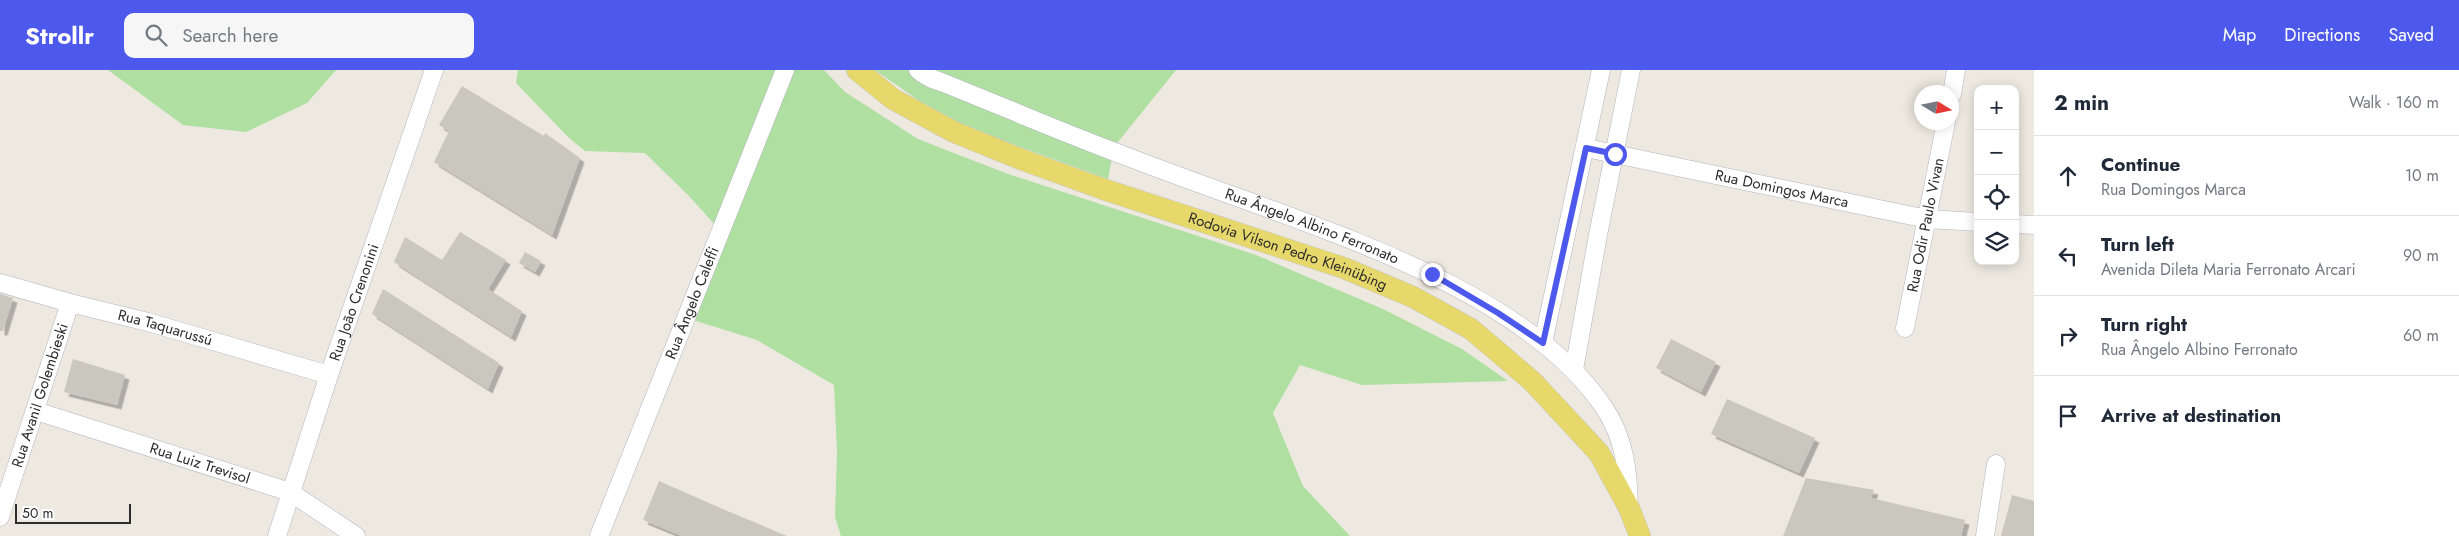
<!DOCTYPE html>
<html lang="en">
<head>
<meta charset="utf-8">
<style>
	body { margin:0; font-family:Jost,sans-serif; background:#f6f6f7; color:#1f2937 }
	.controls { position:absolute; right:15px; top:15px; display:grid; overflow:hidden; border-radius:10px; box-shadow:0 2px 12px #0003 }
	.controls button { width:45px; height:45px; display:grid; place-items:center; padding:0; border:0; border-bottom:1px solid #e0e1e3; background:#fff; color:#1f2937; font:25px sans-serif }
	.compass { position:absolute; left:1914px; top:15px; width:45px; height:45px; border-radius:50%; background:#fff; box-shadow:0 2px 12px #0003; rotate:100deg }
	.scale { position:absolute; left:15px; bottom:12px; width:116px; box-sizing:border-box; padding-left:5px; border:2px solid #2c2c2c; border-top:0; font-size:14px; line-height:18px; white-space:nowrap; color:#2c2c2c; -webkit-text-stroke:4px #fff; paint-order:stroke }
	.stop { position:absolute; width:15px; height:15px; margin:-11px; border:4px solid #4d59ed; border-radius:50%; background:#fff }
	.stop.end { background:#4d59ed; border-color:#fff; box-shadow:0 1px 5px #0008 }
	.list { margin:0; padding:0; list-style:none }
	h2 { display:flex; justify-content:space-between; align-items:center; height:65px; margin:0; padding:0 20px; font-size:21px }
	h2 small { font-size:16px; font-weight:400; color:#747a83 }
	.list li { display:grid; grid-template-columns:32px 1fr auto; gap:15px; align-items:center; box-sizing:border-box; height:80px; padding:0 20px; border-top:1px solid #e0e1e3 }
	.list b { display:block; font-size:19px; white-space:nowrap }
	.list p { margin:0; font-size:16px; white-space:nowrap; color:#747a83 }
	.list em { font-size:16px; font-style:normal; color:#747a83 }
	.icon { flex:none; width:28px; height:28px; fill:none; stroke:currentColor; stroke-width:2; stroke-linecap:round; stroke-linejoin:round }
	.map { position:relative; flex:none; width:2034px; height:466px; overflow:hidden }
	header { display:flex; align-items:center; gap:30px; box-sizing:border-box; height:70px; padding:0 25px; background:#4d59ed; color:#fff }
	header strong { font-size:24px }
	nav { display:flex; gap:28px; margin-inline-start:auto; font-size:18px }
	.search { width:350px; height:45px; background:#f6f6f7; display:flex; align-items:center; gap:12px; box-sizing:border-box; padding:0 18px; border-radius:10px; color:#747a83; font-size:19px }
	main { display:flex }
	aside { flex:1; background:#fff }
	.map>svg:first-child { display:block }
	.green { fill:#afdfa1 }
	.building { fill:#c9c7be; filter:url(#shadow) }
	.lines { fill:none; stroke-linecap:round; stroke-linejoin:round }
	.minor-casing { stroke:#b3b4bf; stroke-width:19 }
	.major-casing { stroke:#c8c8c8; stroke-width:22 }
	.minor { stroke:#fff; stroke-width:18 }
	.major { stroke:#e7d86b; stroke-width:21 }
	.route { stroke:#4d59ed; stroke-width:6 }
	.labels { text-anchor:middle; stroke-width:4.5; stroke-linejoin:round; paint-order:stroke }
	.street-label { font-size:15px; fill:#2c2c2c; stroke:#fff }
</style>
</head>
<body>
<header>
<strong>Strollr</strong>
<div class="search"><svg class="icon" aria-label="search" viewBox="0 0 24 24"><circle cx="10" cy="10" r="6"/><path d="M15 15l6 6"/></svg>Search here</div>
<nav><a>Map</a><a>Directions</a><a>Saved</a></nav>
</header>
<main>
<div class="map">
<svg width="2034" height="466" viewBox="0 0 2034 466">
	<defs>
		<filter id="shadow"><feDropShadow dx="4.5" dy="4.5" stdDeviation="0" flood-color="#0004"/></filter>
	</defs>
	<rect width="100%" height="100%" fill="#ede9e0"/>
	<path class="green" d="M 108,0 L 336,0 L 307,33 L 246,62 L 183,55 Z
		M 518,0 L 824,0 L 845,22 L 918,69 L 1008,104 L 1256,185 L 1383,239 L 1462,279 L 1508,311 L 1362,315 L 1300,295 L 1273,343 L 1303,416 L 1350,466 L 841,466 L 835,447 L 837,382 L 834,315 L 757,270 L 693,250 L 726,167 L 689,126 L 645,83 L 585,81 L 569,68 L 516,13 Z
		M 875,0 L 1176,0 L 1114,77 L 1108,109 L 962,56 L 918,30 Z"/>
	<path class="building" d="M 462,16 L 544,66 L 545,63 L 580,88 L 552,165 L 434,92 L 449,61 L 439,55 Z
		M 460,162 L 506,190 L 488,219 L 522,241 L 511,267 L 394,192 L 405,167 L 442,190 Z
		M 525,182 L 541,191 L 535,202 L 519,193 Z
		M 383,219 L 499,293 L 488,319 L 372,244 Z
		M 0,224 L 13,228 L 3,261 L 0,261 Z
		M 1671,269 L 1716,292 L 1701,322 L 1656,298 Z
		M 73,289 L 125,305 L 117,335 L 64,322 Z
		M 1727,329 L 1815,368 L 1799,403 L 1711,364 Z
		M 1806,408 L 1874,420 L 1871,428 L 1965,450 L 1961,466 L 1783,466 Z
		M 659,411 L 725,440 L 787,466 L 682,466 L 643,450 Z
		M 2012,425 L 2034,431 L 2034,466 L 2001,466 Z"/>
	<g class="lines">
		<defs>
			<g id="minor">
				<path id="s1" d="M 918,0 C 926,8 939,11 949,15 C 975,26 1001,36 1027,47 C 1099,77 1172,104 1245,130 C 1362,173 1530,230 1603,336 C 1625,368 1628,401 1629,437"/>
				<path d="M 1952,24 L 1956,0"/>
				<path id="s2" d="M 1586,78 L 1927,149 L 1978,152"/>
				<path d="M 2015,154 L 2034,155"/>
				<path id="s3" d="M 0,213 L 70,233 L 148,252 L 329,305"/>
				<path id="s4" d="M 1905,258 L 1946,52"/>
				<path d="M 1543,273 L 1601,0"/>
				<path d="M 1574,300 L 1598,165 L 1631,0"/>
				<path id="s5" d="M 36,341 L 290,422 L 356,466"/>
				<path id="s6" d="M 0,447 L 70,233"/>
				<path id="s7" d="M 277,466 L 329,305 L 434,0"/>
				<path id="s8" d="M 599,466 L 785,0"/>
				<path d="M 1985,466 L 1996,394"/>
			</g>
			<g id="major">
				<path id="s9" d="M 857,0 L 893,29 L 954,62 L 1023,90 L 1103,119 L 1344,198 L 1413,227 L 1471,259 L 1532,311 L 1599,383 L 1629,438 L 1640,466"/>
			</g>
		</defs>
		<use href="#minor" class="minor-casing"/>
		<use href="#major" class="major-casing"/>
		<use href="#minor" class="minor"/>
		<use href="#major" class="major"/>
	</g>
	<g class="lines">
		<path class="route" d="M 1432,204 L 1498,243 L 1543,273 L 1586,78 L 1615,84"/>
	</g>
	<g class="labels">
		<g class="street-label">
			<text dy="5" stroke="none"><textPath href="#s2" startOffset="200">Rua Domingos Marca</textPath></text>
			<text dy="5" stroke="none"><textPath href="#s4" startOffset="105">Rua Odir Paulo Vivan</textPath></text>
			<text dy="5" stroke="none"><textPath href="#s1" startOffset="424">Rua Ângelo Albino Ferronato</textPath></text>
			<text dy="5" stroke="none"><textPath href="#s9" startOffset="470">Rodovia Vilson Pedro Kleinübing</textPath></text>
			<text dy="5" stroke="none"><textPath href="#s7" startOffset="246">Rua João Crenonini</textPath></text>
			<text dy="5" stroke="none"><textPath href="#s8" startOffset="251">Rua Ângelo Caleffi</textPath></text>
			<text dy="5" stroke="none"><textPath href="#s3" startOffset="171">Rua Taquarussú</textPath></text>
			<text dy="5" stroke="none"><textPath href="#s6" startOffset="128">Rua AvaniI Golembieski</textPath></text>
			<text dy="5" stroke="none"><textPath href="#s5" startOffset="172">Rua Luiz Trevisol</textPath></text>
		</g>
	</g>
</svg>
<div class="controls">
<button>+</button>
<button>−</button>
<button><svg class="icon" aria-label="locate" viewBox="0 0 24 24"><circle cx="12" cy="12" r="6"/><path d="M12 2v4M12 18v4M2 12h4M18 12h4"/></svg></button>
<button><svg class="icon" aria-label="layers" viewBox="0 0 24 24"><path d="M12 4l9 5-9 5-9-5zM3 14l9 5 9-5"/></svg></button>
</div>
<svg class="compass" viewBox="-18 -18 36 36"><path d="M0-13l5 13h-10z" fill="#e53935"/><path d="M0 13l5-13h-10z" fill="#747a83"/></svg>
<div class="scale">50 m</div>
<div class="stop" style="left:1615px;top:84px"></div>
<div class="stop end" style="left:1432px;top:204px"></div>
</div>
<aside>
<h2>2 min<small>Walk · 160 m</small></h2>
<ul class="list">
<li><svg class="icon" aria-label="ahead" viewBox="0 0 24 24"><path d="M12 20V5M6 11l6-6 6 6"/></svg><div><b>Continue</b><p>Rua Domingos Marca</p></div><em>10 m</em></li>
<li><svg class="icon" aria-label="left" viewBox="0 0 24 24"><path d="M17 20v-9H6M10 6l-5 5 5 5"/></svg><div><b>Turn left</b><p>Avenida Dileta Maria Ferronato Arcari</p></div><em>90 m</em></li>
<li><svg class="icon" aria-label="right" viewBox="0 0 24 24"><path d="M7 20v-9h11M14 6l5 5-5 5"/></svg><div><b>Turn right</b><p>Rua Ângelo Albino Ferronato</p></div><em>60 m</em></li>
<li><svg class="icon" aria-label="arrive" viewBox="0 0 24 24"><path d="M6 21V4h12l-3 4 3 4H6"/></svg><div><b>Arrive at destination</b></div></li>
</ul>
</aside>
</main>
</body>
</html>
